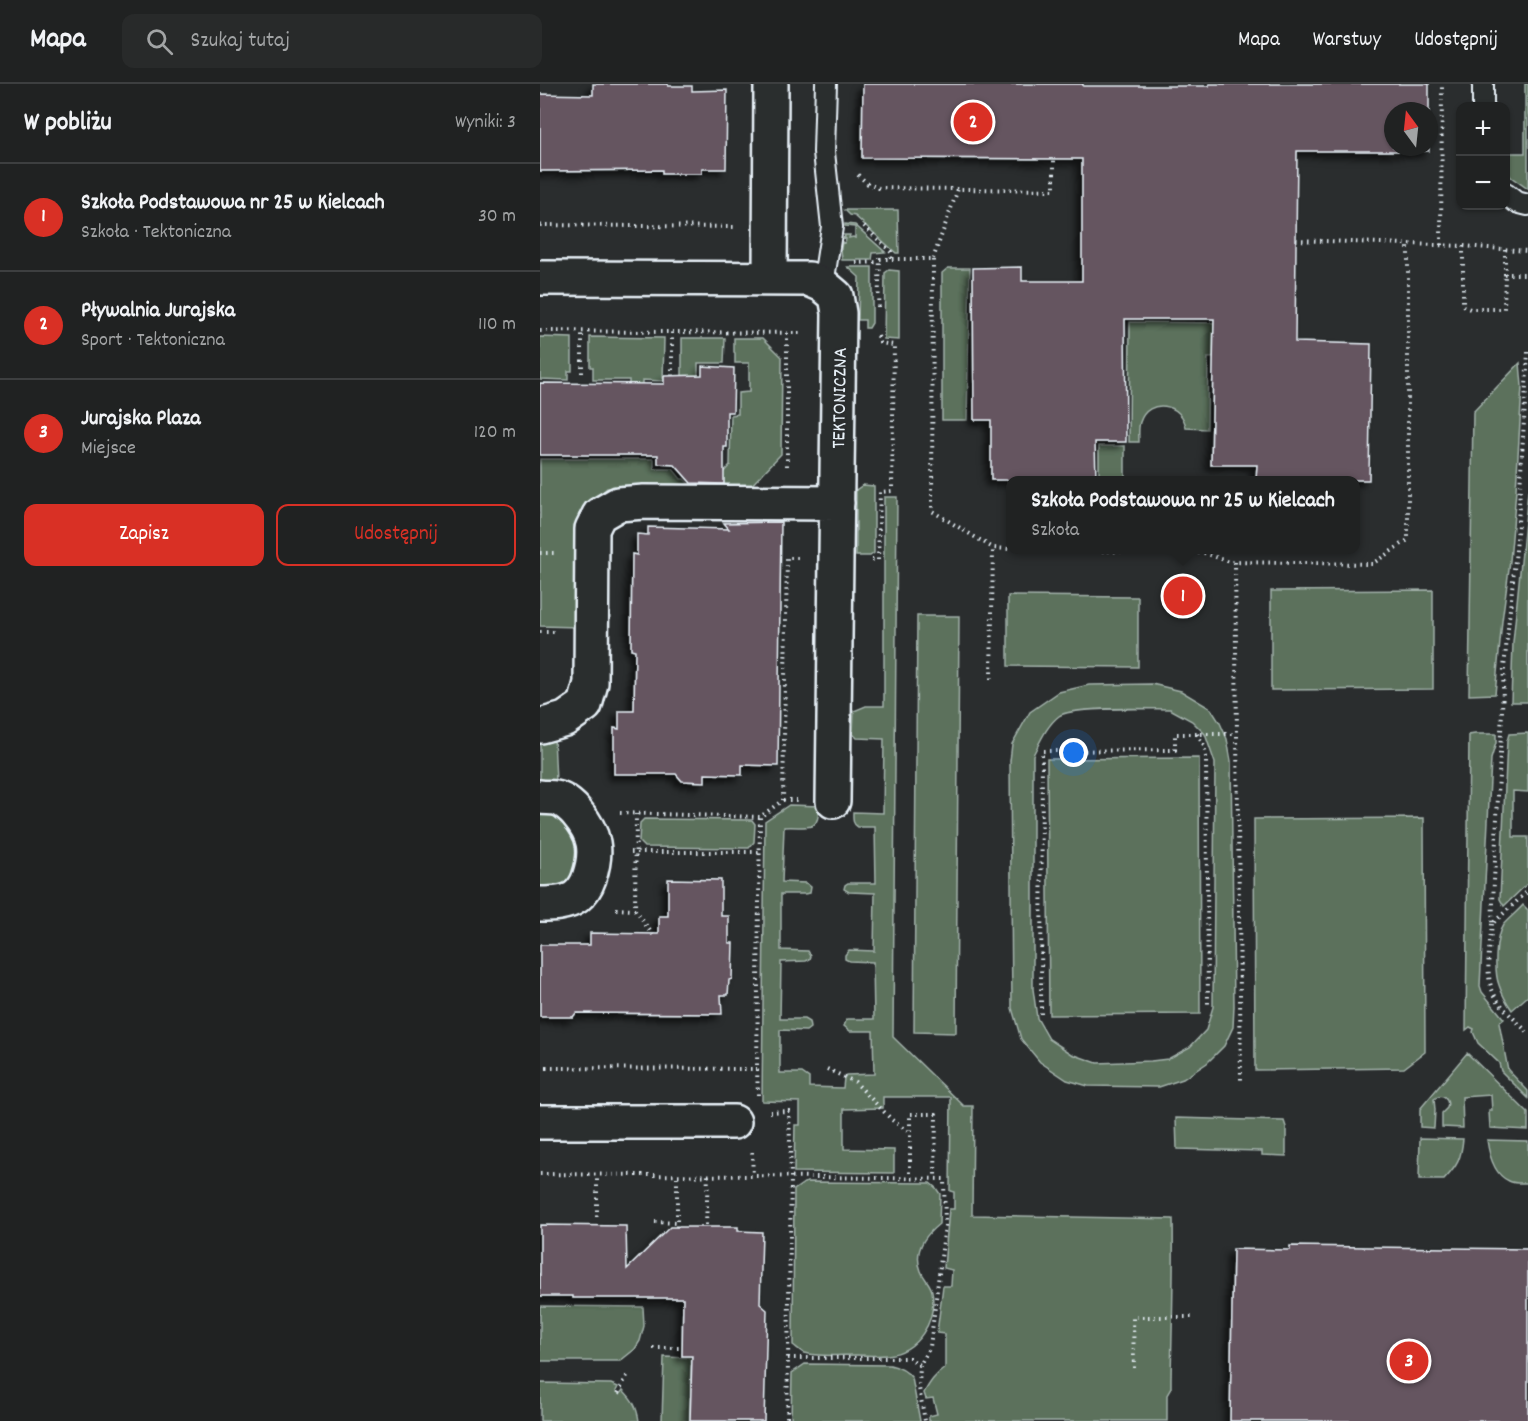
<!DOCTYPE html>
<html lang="pl">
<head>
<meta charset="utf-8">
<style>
	body { margin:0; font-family:Dekko,sans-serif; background:#282a2a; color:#f1f3f6 }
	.controls { position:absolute; right:18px; top:18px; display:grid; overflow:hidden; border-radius:12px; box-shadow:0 2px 4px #0004 }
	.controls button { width:54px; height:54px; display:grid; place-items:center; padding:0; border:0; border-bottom:2px solid #3d3f40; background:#202222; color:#f1f3f6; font:30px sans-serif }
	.compass { position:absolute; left:844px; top:18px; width:54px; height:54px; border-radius:50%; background:#202222; box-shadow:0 2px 4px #0004; rotate:345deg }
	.you { position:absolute; left:534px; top:669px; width:21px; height:21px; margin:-15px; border:4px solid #fff; border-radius:50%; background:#1a73e8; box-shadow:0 0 0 9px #1a73e833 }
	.badge { display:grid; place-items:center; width:39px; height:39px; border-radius:50%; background:#d93025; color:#fff; font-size:20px; font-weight:700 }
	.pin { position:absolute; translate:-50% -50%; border:3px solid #fff; box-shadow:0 2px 6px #0006 }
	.popup { position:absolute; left:466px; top:392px; width:354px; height:78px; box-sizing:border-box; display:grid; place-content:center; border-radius:12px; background:#202222; filter:drop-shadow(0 2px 4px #0005); font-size:20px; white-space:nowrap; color:#a2a4a5 }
	.popup b { font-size:22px; color:#f1f3f6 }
	.popup::after { content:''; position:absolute; left:50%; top:100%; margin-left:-12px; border:12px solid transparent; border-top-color:#202222 }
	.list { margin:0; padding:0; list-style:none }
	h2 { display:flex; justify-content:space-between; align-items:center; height:78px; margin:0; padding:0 24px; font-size:26px }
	h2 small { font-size:20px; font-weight:400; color:#a2a4a5 }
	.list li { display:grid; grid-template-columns:39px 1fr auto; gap:18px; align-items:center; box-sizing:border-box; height:108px; padding:0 24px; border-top:2px solid #3d3f40 }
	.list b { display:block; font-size:22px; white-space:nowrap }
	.list p { margin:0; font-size:20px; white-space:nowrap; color:#a2a4a5 }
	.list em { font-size:20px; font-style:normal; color:#a2a4a5 }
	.actions { display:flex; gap:12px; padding:18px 24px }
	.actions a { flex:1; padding:14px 0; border:2px solid #d93025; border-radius:12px; text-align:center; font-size:21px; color:#d93025 }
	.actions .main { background:#d93025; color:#fff }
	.icon { flex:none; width:33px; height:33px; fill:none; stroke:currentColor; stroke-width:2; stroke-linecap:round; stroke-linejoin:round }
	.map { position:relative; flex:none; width:988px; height:1337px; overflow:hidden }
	header { display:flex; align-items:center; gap:36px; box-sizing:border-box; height:84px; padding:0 30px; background:#202222; border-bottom:2px solid #3d3f40 }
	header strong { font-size:28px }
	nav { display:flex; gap:33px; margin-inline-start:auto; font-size:21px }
	.search { width:420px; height:54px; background:#282a2a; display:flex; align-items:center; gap:15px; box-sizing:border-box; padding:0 21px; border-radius:12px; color:#a2a4a5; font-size:22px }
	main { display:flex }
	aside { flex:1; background:#202222 }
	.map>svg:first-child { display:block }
	.green { fill:#5b715c; stroke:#a2b1aa; stroke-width:1.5; fill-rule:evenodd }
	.building { fill:#655560; stroke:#e8f1f8; stroke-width:1.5; filter:url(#shadow) }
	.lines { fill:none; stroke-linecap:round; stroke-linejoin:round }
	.lane-casing { stroke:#e8f1f8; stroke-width:24 }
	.street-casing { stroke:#e8f1f8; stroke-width:38 }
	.path { stroke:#e8f1f8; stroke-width:4; stroke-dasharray:1.5 4.5; stroke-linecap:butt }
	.lane { stroke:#2a2d2e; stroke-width:20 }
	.street { stroke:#2a2d2e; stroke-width:33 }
	.labels { text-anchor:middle; stroke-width:4.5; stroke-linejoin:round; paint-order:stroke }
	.street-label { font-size:20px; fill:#e8f1f8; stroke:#2a2d2e }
</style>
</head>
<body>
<header>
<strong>Mapa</strong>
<div class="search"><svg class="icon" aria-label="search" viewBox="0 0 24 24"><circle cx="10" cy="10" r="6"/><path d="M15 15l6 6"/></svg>Szukaj tutaj</div>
<nav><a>Mapa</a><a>Warstwy</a><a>Udostępnij</a></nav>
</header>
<main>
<aside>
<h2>W pobliżu<small>Wyniki: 3</small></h2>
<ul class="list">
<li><span class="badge">1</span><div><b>Szkoła Podstawowa nr 25 w Kielcach</b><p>Szkoła · Tektoniczna</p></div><em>30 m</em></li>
<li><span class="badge">2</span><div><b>Pływalnia Jurajska</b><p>Sport · Tektoniczna</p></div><em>110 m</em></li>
<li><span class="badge">3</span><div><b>Jurajska Plaza</b><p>Miejsce</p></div><em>120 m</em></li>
</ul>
<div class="actions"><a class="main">Zapisz</a><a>Udostępnij</a></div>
</aside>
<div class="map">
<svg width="988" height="1337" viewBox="0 0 988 1337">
	<defs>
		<filter id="shadow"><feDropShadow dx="-5.5" dy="5.5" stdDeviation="3" flood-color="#0009"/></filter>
	</defs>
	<rect width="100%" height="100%" fill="#2a2d2e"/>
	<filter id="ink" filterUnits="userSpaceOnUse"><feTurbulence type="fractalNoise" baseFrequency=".0167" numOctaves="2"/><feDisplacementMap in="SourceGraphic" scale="12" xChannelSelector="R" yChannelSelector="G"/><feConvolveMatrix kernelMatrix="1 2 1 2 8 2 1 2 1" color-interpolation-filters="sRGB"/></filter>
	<g filter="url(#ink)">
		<path class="green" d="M 985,0 L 988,0 L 988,105 L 971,93 L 966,86 L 966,69 L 985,69 Z
			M 305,126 L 358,126 L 359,169 L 356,169 L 315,132 L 310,131 Z
			M 305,140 L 315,141 L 345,168 L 333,169 L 332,176 L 302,176 L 301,165 L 302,158 L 304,159 L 305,158 L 306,155 L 303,154 L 305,153 L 304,151 L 310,151 L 309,154 L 313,153 L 315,154 L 315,143 L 305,142 Z
			M 308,183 L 332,183 L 332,239 L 329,244 L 325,244 L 325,236 L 318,236 L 319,193 Z
			M 408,184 L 430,184 L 427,336 L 402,336 L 402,189 Z
			M 349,186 L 359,187 L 359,256 L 344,255 L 345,189 Z
			M 590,238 L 686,239 L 685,273 L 668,274 L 667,345 L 646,344 C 643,319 608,313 600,338 C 598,344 599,352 599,358 L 589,358 Z
			M 0,253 L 32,254 L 32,287 L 28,287 L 28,296 L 0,295 Z
			M 50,253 L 124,254 L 123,297 L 102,296 L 102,303 L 89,303 L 89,296 L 53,296 L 53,283 L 50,283 Z
			M 142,254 L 185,254 L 184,279 L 158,279 L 158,296 L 142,294 Z
			M 194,254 L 223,254 L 242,273 L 241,370 L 205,408 L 166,408 L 190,381 L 191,331 L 198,330 L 198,309 L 209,308 L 209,279 L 195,279 L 195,269 L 194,268 Z
			M 980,279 L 982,302 L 976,406 L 970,477 L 962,537 L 955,610 L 929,611 L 933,328 Z
			M 559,362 L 585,362 L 585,396 L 559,396 Z
			M 0,375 L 114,375 L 114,385 L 133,385 L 141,395 L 144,395 L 157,408 L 128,405 L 67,404 L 39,430 L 38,543 L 0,542 Z
			M 323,401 L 334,402 L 334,469 L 330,472 L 316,472 L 316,406 Z
			M 988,407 L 988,618 L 971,618 L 973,559 Z
			M 344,413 L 357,413 L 353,953 L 424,1022 L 433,1022 L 432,1131 L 633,1135 C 634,1188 632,1241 631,1294 L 631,1304 L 627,1311 L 627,1337 L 389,1337 L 389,1332 L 397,1330 L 393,1314 L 386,1315 L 384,1309 C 390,1298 395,1291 405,1284 L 405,1250 L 397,1249 L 403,1202 L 411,1202 L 412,1186 L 404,1184 L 409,1125 L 414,1125 L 414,1108 L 410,1107 L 411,1013 L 343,1013 L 343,1024 L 304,1025 L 304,1065 L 354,1066 L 354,1089 L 254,1088 L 255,1041 L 260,1041 L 260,1018 L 222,1017 L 225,737 L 249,721 L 279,722 C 279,751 266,741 244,743 L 242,798 L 266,799 L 271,803 L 270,809 L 264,810 L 241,810 L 241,866 L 268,867 L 271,872 L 270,875 L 266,877 L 241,878 L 240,935 L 264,935 L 269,938 L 270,944 L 266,947 L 240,946 L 240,989 L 262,989 L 269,994 L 269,1003 L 303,1004 L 304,994 L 306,991 L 334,990 L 333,947 L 310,947 L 304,942 L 306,937 L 308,935 L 334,935 L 333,878 L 309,877 L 305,875 L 305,871 L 309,866 L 334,867 L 335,809 L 309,808 L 304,805 L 305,801 L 308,799 L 336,799 L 335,743 L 318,743 C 312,740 313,734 313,728 L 343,729 L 344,655 L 317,654 L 313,650 L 314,627 L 326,622 L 344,622 Z
			M 893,506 L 893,605 L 731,606 L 731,507 Z
			M 468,512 L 598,513 L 598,583 L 468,582 Z
			M 377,532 L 419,532 L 416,949 L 374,948 Z
			M 612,600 L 641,607 L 671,625 L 680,639 L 687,655 L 691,677 L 694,922 L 693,943 L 684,962 L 667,979 L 643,995 L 619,1003 L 548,1002 L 527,996 L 500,978 L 481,955 L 472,924 L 470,677 L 472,660 L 490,628 L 519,608 L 549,601 ZM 630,625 L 652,637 L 665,650 L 675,679 L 673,923 L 666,946 L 650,963 L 628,975 L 611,977 L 557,979 L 532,970 L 509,955 L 497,934 L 493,905 L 493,671 C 500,658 507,641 519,632 C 532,622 610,625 630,625 Z
			M 988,649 L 988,708 L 973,707 L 973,753 L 988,753 L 988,799 L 964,822 L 960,815 L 967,657 L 969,650 Z
			M 935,650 L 956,650 L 956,659 L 951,675 L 940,902 L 942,908 L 964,935 L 959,939 L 968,986 L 988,1007 L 988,1014 L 961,987 L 959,979 L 938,959 L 933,948 L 934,945 L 930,943 L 926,946 L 929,651 Z
			M 0,653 L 14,653 L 16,698 L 0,697 Z
			M 659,674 L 660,930 L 509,931 L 507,675 Z
			M 0,726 L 21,731 L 41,761 C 35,791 34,802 0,806 Z
			M 884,734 L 885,968 L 864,984 L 715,986 L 714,735 Z
			M 104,735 L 212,736 L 215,740 L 214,758 L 209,764 L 104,763 L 99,758 L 100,739 Z
			M 983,821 L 988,826 L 988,912 L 972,926 C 967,919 962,910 959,901 C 954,888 955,853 963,841 C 969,834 977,828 983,821 Z
			M 927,969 L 988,1029 L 988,1046 L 950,1044 L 949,1027 L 952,1027 L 951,1011 L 922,1013 L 923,1044 L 902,1043 L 902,1029 L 907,1024 C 910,1015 902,1009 894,1015 L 895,1026 L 894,1044 L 880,1043 L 880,1025 Z
			M 636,1034 L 744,1037 L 746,1043 L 746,1072 L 722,1071 L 722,1067 L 637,1065 Z
			M 880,1054 L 923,1055 C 921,1075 918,1081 904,1096 L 879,1096 Z
			M 947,1056 L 988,1057 L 988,1099 C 982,1099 975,1100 969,1097 C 954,1091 949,1070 947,1056 Z
			M 268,1098 L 390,1099 L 396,1104 L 400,1110 L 399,1140 C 384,1152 373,1167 381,1187 C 384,1195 390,1199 392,1207 C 397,1237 378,1268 347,1271 C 337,1272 325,1271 315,1271 C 300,1271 277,1273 264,1269 C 260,1267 256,1263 253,1261 L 254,1106 L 264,1099 Z
			M 0,1222 L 103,1223 L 104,1242 L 100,1257 L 95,1265 L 80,1277 L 0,1277 Z
			M 124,1273 L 151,1274 L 149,1337 L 122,1337 Z
			M 265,1280 L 350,1281 C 359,1283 366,1286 372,1294 L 380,1337 L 251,1337 L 252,1289 Z
			M 0,1299 L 71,1300 L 78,1303 L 76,1307 L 80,1310 L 83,1306 C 93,1316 97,1323 99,1337 L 0,1337 Z"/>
		<path class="building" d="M 53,0 L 128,0 L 128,2 L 152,2 L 152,7 L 187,6 L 186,85 L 162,85 L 162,90 L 122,90 L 122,86 L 0,87 L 0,10 L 53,11 Z
			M 323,0 L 543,0 L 543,2 L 669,2 L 669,0 L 889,0 L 889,37 L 889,27 L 853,27 L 853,63 L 889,63 L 889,67 L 757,67 L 755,258 L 831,260 L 829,396 L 716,396 L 717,381 L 671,381 L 674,235 L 585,235 L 586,358 L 555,358 L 556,396 L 451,396 L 451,336 L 434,336 L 433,184 L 482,183 L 482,197 L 542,197 L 542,75 L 322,74 Z
			M 162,282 L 194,284 L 193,328 L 187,328 L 187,363 L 184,363 L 184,400 L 151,399 L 135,381 L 118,380 L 118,371 L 0,371 L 0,299 L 124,300 L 124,292 L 162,291 Z
			M 241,438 L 238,682 L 202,681 L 202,691 L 165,690 L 165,698 L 142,697 L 136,690 L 74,690 L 74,644 L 79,645 L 79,627 L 94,627 L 95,566 L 91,565 L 92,470 L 97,471 L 97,450 L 108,451 L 108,443 L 189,445 L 184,439 Z
			M 128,795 L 181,796 L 181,832 L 189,832 L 189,859 L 193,859 L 192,895 L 189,896 L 188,911 L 181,911 L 182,930 L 36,929 L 33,933 L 0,933 L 0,861 L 50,861 L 50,849 L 119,850 L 119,832 L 128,832 Z
			M 0,1141 L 86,1142 L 87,1185 L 130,1143 L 198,1143 L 198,1147 L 222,1148 L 220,1220 L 227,1226 L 224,1337 L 150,1337 L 152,1272 L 142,1272 L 143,1214 L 33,1214 L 33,1212 L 0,1212 Z
			M 750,1162 L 988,1165 L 988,1337 L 690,1337 L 693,1165 L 750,1166 Z"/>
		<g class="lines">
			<defs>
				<path id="lane" d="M 943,22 L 943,0
					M 966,110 L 976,118 L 988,121
					M 283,201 L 292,143 L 284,68 L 286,0"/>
				<path id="street" d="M 0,194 L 269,195 L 283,201 L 296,212 L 299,229 L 293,717
					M 230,194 L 231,0
					M 0,642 L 25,635 L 45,621 L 51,599 L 52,445 L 59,431 L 78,420 L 104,418 L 297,419
					M 0,713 C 6,714 14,713 19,715 C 25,717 33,724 37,729 C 55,750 58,767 49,794 C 47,800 42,808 36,813 C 26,820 11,820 0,820
					M 0,1038 L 194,1038"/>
			</defs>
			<use href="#lane" class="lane-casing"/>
			<use href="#street" class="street-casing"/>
			<path class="path" d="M 318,91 L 328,100 L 339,104 L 418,105
				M 0,141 L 194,143
				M 324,142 L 351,168 L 351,175
				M 756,156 L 923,162 L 988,167
				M 901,161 L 902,0
				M 923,162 L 923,222 L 930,225 L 964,225 L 965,190
				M 965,165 L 965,190 L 988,190
				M 393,175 L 418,105 L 514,106 L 514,75
				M 316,179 L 339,178
				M 338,223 L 340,175 L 393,175 L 392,427 L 453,464 L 470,465
				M 0,247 L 263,249
				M 988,268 L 977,456 L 964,584 L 952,840 L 988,807
				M 42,289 L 42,247
				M 132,292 L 132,248
				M 247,382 L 247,249
				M 514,466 L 664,469 L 690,478 L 832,480 L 868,456 L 868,160
				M 0,469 L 14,469
				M 332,476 L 338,476 L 340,408 L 352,407 L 354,261 L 340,259 L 338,252
				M 695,478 L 701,997
				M 0,548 L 14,548
				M 451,595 L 453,464
				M 657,650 L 664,662 L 666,673 L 668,920
				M 243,716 L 257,716
				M 80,729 L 220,733
				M 91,768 L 219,768
				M 76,825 L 95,826 L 96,730
				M 95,826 L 113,851
				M 952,840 C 950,862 944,890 954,910 C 961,924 978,938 988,949
				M 501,930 L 502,667 L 635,666 L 635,650 L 697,650
				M 0,984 L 217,985
				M 287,985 L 315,998 L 352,1036 L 370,1049
				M 218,1011 L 217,985 L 220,733 L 243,716 L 247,474 L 259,474
				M 230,1028 L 249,1027 L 251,1092 L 247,1337
				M 212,1068 L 213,1092
				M 370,1089 L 370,1030 L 396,1030 L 395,1095
				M 0,1090 L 213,1092 L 404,1095 L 405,1141 L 390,1263 L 380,1281 L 379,1304 L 385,1337
				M 57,1133 L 57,1091
				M 115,1138 L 137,1139
				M 166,1141 L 168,1091
				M 137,1143 L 137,1091
				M 113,1264 L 142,1264
				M 248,1274 L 369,1274 L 380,1281
				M 594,1284 L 593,1233 L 654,1233
				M 78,1309 L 88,1290"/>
			<use href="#lane" class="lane"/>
			<use href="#street" class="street"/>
		</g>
	</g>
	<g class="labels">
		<g class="street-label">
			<text transform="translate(298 314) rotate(-89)" y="7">TEKTONICZNA</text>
		</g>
	</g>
</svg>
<div class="controls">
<button>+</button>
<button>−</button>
</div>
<svg class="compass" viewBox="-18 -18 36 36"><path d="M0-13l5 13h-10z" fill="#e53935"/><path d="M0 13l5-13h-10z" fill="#a2a4a5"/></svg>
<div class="you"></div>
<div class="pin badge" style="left:643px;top:512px">1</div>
<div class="popup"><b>Szkoła Podstawowa nr 25 w Kielcach</b>Szkoła</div>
<div class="pin badge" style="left:433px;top:38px">2</div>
<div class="pin badge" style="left:869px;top:1277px">3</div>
</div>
</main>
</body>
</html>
